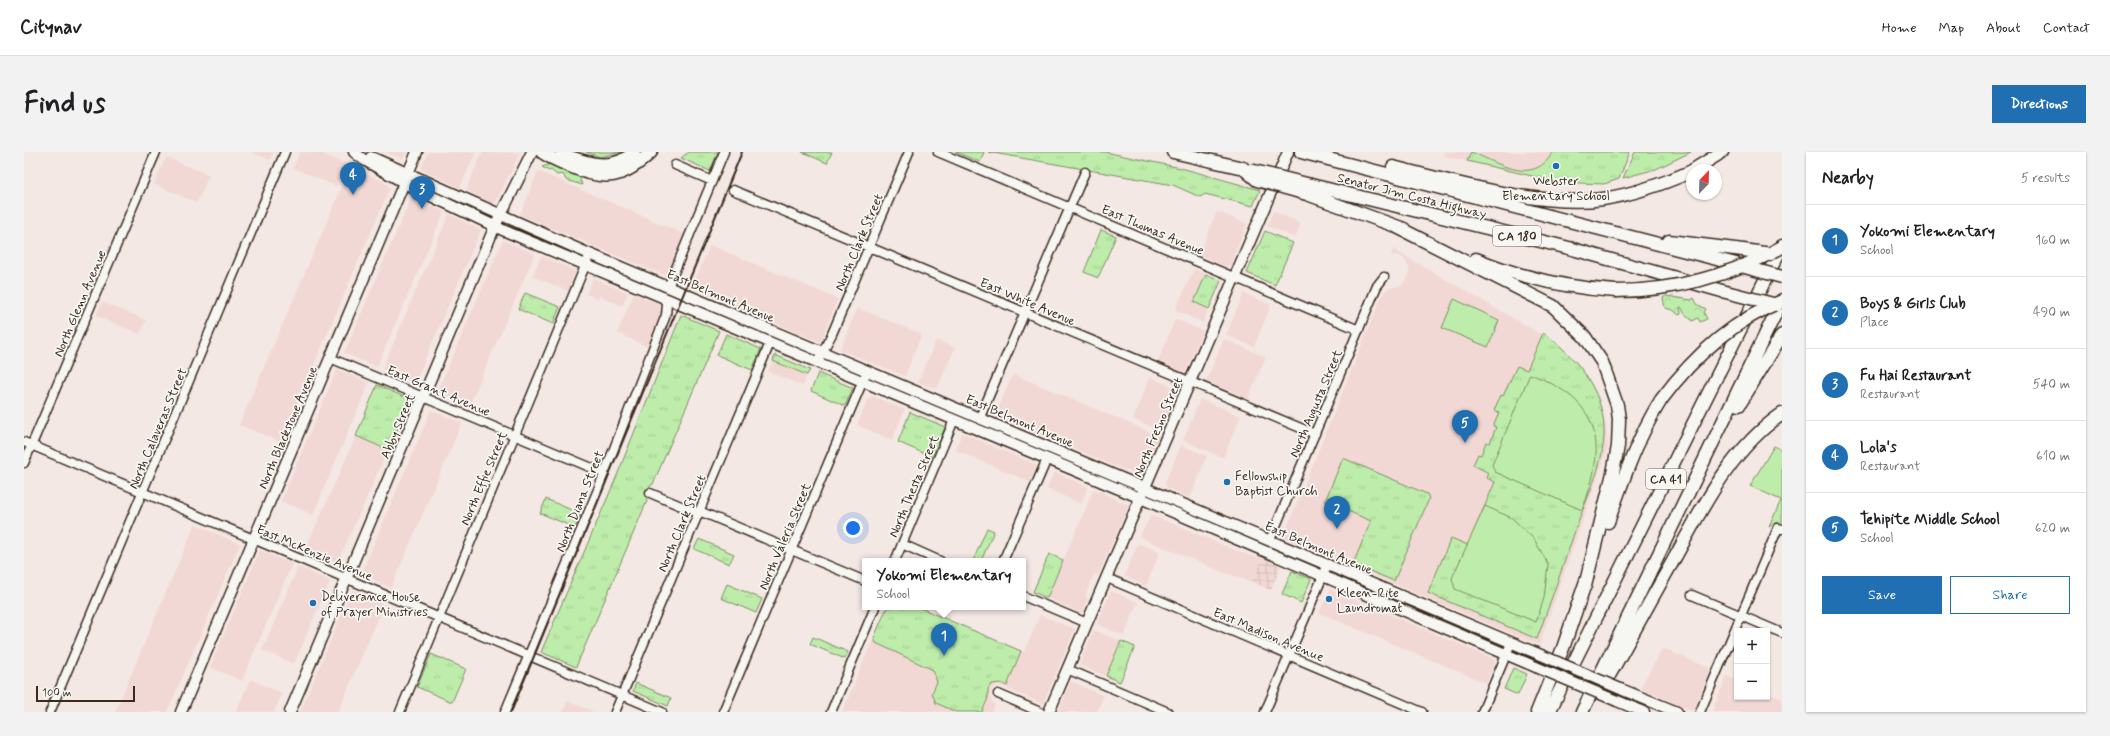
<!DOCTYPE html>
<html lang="en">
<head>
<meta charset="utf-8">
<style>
	body { margin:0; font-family:Mynerve,sans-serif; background:#f2f2f2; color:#202124 }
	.controls { position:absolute; right:12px; bottom:12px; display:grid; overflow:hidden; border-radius:0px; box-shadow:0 1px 3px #0004 }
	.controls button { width:36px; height:36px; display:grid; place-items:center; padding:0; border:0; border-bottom:1px solid #e0e0e0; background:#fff; color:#202124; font:20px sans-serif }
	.compass { position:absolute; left:1662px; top:12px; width:36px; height:36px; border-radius:50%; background:#fff; box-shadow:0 1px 3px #0004; rotate:23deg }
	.scale { position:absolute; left:12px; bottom:10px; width:99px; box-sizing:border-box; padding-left:4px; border:2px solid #3b2a1e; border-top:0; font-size:11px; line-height:14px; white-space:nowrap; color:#3b2a1e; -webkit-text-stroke:3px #f6f6f2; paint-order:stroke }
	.you { position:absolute; left:829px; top:376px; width:14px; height:14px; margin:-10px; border:3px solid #fff; border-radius:50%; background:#1a73e8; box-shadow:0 0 0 6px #1a73e833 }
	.badge { display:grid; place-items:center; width:26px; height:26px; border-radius:50%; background:#1f6fb2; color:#fff; font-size:13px; font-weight:700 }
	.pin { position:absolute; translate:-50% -33px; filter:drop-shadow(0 1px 2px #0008) }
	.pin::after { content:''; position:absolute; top:21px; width:14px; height:12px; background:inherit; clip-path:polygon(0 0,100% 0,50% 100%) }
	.popup { position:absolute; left:838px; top:406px; width:164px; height:52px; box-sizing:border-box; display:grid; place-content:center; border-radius:0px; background:#fff; filter:drop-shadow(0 1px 3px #0005); font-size:13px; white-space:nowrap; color:#757577 }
	.popup b { font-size:15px; color:#202124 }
	.popup::after { content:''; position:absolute; left:50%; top:100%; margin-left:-8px; border:8px solid transparent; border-top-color:#fff }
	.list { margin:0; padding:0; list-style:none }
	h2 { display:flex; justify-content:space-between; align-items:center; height:52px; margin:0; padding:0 16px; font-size:17px }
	h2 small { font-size:13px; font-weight:400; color:#757577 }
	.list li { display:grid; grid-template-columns:26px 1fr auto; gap:12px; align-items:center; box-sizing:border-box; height:72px; padding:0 16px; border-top:1px solid #e0e0e0 }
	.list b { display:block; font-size:15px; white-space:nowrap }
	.list p { margin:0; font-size:13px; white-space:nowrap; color:#757577 }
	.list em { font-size:13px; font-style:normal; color:#757577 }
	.actions { display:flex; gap:8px; padding:12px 16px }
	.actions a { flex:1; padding:9px 0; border:1px solid #1f6fb2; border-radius:0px; text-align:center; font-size:14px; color:#1f6fb2 }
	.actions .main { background:#1f6fb2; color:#fff }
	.map { position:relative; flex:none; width:1758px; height:560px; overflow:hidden; border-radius:0px }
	header { display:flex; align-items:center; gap:24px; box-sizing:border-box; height:56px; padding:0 20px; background:#fff; border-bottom:1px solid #e0e0e0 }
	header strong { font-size:19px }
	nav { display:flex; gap:22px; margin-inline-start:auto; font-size:14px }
	.intro { display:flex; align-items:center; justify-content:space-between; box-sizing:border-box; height:96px; padding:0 24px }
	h1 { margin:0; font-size:28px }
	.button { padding:10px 18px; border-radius:0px; background:#1f6fb2; color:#fff; font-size:14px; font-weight:700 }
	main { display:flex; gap:24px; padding:0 24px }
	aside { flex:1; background:#fff; border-radius:0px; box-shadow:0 1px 3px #0004 }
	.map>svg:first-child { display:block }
	.built { fill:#f2d8d4 }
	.industrial { fill:url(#industrial-grid) }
	.grass { fill:url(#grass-tufts); stroke:#7c8c64 }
	.forest { fill:url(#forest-crowns); stroke:#7c8c64 }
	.green { fill:#beedab; stroke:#7c8c64 }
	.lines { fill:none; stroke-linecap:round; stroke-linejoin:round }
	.minor-casing { stroke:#3b2a1e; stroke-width:11 }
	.major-casing { stroke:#3b2a1e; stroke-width:13 }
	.highway-casing { stroke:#3b2a1e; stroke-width:15 }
	.minor { stroke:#f6f6f2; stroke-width:8 }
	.major { stroke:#f6f6f2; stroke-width:10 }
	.highway { stroke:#f6f6f2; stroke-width:12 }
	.rail { stroke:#3b2a1e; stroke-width:2 }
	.major-bridge-casing { stroke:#3b2a1e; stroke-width:13; stroke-linecap:butt }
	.highway-bridge-casing { stroke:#3b2a1e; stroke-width:15; stroke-linecap:butt }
	.major-bridge { stroke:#f6f6f2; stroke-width:10 }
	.highway-bridge { stroke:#f6f6f2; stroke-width:12 }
	.poi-dot { fill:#1f6fb2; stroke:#f6f6f2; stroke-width:1.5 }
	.labels { text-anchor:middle; stroke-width:3.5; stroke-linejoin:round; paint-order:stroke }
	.shield { fill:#f6f6f2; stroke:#73675e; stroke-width:1 }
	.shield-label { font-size:12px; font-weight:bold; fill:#3b2a1e }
	.poi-label { font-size:13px; fill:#3b2a1e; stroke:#f6f6f2; text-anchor:start }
	.street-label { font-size:13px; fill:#3b2a1e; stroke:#f6f6f2 }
</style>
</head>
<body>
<header>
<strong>Citynav</strong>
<nav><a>Home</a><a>Map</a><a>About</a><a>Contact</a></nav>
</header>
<div class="intro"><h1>Find us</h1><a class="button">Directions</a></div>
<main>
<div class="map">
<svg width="1758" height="560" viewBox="0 0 1758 560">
	<defs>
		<pattern id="industrial-grid" width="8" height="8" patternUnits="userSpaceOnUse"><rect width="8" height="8" fill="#f2d8d4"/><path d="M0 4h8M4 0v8" fill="none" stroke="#d0bab6"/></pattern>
		<pattern id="grass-tufts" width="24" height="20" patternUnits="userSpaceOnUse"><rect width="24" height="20" fill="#beedab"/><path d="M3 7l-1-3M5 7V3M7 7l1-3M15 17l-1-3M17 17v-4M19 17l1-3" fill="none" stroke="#a4cb93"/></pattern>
		<pattern id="forest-crowns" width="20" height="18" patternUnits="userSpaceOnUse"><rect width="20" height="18" fill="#beedab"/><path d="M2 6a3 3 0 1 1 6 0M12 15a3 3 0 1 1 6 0" fill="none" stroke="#a4cb93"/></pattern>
	</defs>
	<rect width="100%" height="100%" fill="#f4e8e4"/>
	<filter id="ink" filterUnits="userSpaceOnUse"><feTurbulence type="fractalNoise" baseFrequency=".025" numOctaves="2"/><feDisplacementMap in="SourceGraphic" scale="8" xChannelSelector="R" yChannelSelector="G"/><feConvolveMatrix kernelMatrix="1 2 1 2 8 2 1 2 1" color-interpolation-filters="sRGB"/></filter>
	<g filter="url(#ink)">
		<path class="built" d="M 227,0 L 250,0 L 246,8 Z
			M 276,0 L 294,0 L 322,12 L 312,34 L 269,16 Z
			M 361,0 L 382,0 L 379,7 Z
			M 404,0 L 452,0 L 436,36 L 397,17 Z
			M 458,0 L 496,1 L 472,50 L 468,51 L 442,38 Z
			M 1421,0 L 1606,0 L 1595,27 L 1580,32 L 1534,30 L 1419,4 Z
			M 142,5 L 185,23 L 173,51 L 130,32 Z
			M 327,14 L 360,30 L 364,33 L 365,38 L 257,290 L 215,273 Z
			M 514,19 L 660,82 L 642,124 L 496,63 Z
			M 388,44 L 420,60 L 353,215 L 320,201 Z
			M 1193,59 L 1223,72 L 1206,113 L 1203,115 L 1175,103 Z
			M 1249,59 L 1277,71 L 1271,86 L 1243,74 Z
			M 425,62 L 457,78 L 391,231 L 358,217 Z
			M 479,88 L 511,102 L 445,254 L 413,240 Z
			M 686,93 L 814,147 L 796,190 L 668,136 Z
			M 1369,97 L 1525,187 L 1553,210 L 1562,222 L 1575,245 L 1582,273 L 1584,296 L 1515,493 L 1261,386 L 1260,383 L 1358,143 L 1363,137 L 1378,133 L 1385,122 L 1385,115 L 1380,107 L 1376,104 L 1367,103 Z
			M 517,104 L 552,119 L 544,139 L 508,124 Z
			M 1170,117 L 1182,122 L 1170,150 L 1185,157 L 1179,171 L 1151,158 Z
			M 569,126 L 604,141 L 598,154 L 575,144 L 574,147 L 562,142 Z
			M 1220,141 L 1247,153 L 1230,195 L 1202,183 Z
			M 610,142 L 635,152 L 638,160 L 624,195 L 593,181 Z
			M 78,150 L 122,168 L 116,182 L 72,164 Z
			M 833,156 L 898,182 L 881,224 L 816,198 Z
			M 1151,167 L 1179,179 L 1161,221 L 1134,209 Z
			M 1200,187 L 1242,205 L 1224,247 L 1182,229 Z
			M 912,188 L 931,196 L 913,237 L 894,230 Z
			M 749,209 L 783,223 L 779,234 L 744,220 Z
			M 313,217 L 345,231 L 289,363 L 257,349 Z
			M 989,222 L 1135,284 L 1117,325 L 973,264 L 972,261 Z
			M 1126,225 L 1154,237 L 1137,279 L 1109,267 Z
			M 848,244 L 881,258 L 868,288 L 833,273 L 845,246 Z
			M 1176,247 L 1217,264 L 1199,306 L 1159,288 Z
			M 407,258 L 438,271 L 367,436 L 337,422 Z
			M 938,281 L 1013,313 L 1006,330 L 931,298 Z
			M 332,284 L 364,298 L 313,412 L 281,398 Z
			M 1157,293 L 1183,304 L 1166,346 L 1143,336 L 1141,331 Z
			M 1030,320 L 1064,335 L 1057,352 L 1023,337 Z
			M 1070,337 L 1105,353 L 1074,423 L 1070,422 L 1061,444 L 1064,446 L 1058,461 L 1023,446 Z
			M 1127,363 L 1226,404 L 1239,406 L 1228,430 L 1201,421 L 1115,385 Z
			M 171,372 L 216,392 L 143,560 L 91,560 Z
			M 1114,391 L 1136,400 L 1122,434 L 1100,424 Z
			M 236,398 L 268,412 L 218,529 L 186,515 Z
			M 274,415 L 306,429 L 270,512 L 238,498 Z
			M 1306,437 L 1470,507 L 1471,511 L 1462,531 L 1295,461 Z
			M 328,438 L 360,452 L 357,460 L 314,560 L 276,560 Z
			M 1087,439 L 1114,450 L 1100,484 L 1073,472 Z
			M 863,455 L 894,455 L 1000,500 L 1016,463 L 1051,477 L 1019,552 L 974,533 L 968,537 L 966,542 L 968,550 L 971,552 L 968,560 L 818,560 Z
			M 1070,478 L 1097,489 L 1082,524 L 1055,513 Z
			M 1639,496 L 1687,517 L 1669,559 L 1616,536 Z
			M 1703,524 L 1713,528 L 1713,545 L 1743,545 L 1743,540 L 1758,547 L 1758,560 L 1688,560 Z
			M 226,527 L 258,541 L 250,560 L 212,560 Z
			M 1047,529 L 1080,544 L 1073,560 L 1034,560 Z
			M 544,549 L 570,560 L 539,560 Z"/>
		<path class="industrial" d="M 1239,406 L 1257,414 L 1247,438 L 1228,430 Z"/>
		<path class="grass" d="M 562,0 L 598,0 L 576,5 Z
			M 665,0 L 694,0 L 686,19 L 657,6 Z
			M 778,0 L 808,0 L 803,11 Z
			M 931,0 L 960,0 L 956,10 Z
			M 964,0 L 1081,0 L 1157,16 L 1236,38 L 1229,54 L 1181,42 L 1176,45 L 1149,33 Z
			M 1447,0 C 1475,11 1509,35 1529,0 L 1606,0 L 1595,27 L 1580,32 L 1534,30 L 1443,9 Z
			M 1611,0 L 1667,0 L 1632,17 L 1599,26 Z
			M 1077,78 L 1092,84 L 1074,126 L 1060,120 Z
			M 1241,79 L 1269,91 L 1251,133 L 1223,121 Z
			M 1182,122 L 1197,129 L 1185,157 L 1170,150 Z
			M 501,141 L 536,155 L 529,172 L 494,157 Z
			M 657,163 L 695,179 L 629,332 L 621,338 L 623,349 L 552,515 L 517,500 L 592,326 Z
			M 1519,181 C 1550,202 1579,237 1580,277 C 1581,309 1565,341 1554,370 C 1541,409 1527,448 1513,487 L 1404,441 L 1427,386 L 1444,393 L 1471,330 L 1463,326 L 1465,321 L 1449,313 L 1454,302 L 1457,303 L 1462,290 L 1466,291 L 1472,275 L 1469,274 L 1475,260 L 1470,258 L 1477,243 L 1479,244 L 1493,214 L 1503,218 Z
			M 702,182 L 737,197 L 728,218 L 693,203 Z
			M 751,203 L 786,218 L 783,223 L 749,209 Z
			M 794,221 L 829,236 L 821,254 L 787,239 Z
			M 353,233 L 385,247 L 386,251 L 364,298 L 332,284 Z
			M 886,260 L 921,275 L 908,305 L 874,290 Z
			M 1319,306 L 1403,342 L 1405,347 L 1370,429 L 1329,412 L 1347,369 L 1301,349 Z
			M 522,347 L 557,362 L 551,376 L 516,361 Z
			M 963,376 L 970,379 L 957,409 L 949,409 Z
			M 675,387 L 710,402 L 705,412 L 670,397 Z
			M 1025,402 L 1039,408 L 1023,446 L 1009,440 Z
			M 1268,419 L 1287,427 L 1277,451 L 1258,442 Z
			M 703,432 L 738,447 L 732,461 L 697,446 Z
			M 863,455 L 894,455 L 997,499 L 983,534 L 977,531 L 968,532 L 964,536 L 964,546 L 958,560 L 932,560 L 912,551 L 908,541 L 913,530 L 909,518 L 852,491 L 850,486 Z
			M 789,485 L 824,500 L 821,507 L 786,492 Z
			M 1097,489 L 1111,495 L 1096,530 L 1082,524 Z
			M 407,502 L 442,517 L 428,550 L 393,535 Z
			M 1489,516 L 1503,522 L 1494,543 L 1480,537 Z
			M 612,531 L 647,546 L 644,554 L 609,539 Z"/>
		<path class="forest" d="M 527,12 L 555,24 L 558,33 L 542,28 L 539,22 L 533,23 L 527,18 L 525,19 L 518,15 Z
			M 1642,144 L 1667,148 L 1670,146 L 1673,152 L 1682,157 L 1680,161 L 1683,167 L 1676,170 L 1674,166 L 1669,169 L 1660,161 L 1658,156 L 1656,155 L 1657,162 L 1655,163 L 1649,158 L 1641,156 L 1639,146 Z"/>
		<path class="green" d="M 1430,147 L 1475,168 L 1464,195 L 1418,176 Z
			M 1506,222 C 1578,249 1584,292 1558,358 L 1471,320 L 1468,313 Z
			M 1750,294 L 1758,298 L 1758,371 L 1751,371 L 1745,375 L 1757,348 L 1726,334 Z
			M 1461,354 L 1488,366 L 1510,387 L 1524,412 L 1520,446 L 1512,470 L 1431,437 L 1428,426 Z"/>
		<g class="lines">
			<defs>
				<path id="minor" d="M 914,0 L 1335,178
					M 651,13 L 688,29
					M 709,38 L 1291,282
					M 644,135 L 700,0
					M 306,206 L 580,321
					M 793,210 L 808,182 L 885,0
					M 956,265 L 1061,20
					M 0,290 L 638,560
					M 0,311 L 132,0
					M 626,341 L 669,359 L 680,361 L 841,429
					M 1246,388 L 1353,134 L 1360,125
					M 878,392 L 916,409
					M 871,409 L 930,268
					M 979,409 L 1023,307
					M 1083,426 L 1398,560
					M 1668,443 L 1758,481
					M 999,444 L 1063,471
					M 1043,517 L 1144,560
					M 974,542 L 1016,560
					M 26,560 L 261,0
					M 376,560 L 566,102
					M 481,560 L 575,335 L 642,163 L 643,152 L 639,146
					M 591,560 L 746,191
					M 699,560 L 843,219
					M 807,560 L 851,455
					M 1241,560 L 1304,412
					M 1458,560 L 1487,491
					M 1676,560 L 1754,376 L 1758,377"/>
				<path id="major" d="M 330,0 L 340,8 L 388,35 L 481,79 L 1107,342 L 1512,515
					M 347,5 L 561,100 L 1517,503
					M 1599,538 L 1653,560
					M 1593,549 L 1620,560
					M 157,560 L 393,0
					M 266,560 L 471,74 L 508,0
					M 1025,560 L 1264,0"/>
				<path id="highway" d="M 518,0 C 526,6 537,10 546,14 C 581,30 600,26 627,0
					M 1149,0 L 1219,16
					M 1277,0 L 1712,112
					M 538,2 C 562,11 589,21 610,0
					M 1369,15 C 1429,30 1518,56 1579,47 C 1610,42 1639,32 1668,19
					M 1669,18 L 1698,0
					M 1287,33 L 1545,96 L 1698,139
					M 1283,42 L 1380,77
					M 1373,75 L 1529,154 L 1561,185 L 1578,210 L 1593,253 L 1595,267 L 1594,294 L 1589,321 L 1561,434
					M 1645,89 L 1719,98
					M 1452,107 C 1498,126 1543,136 1592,139
					M 1715,253 L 1758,183
					M 1584,370 C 1599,328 1613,286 1637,248
					M 1578,536 C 1602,494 1625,451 1649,409 C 1679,355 1706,298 1758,262
					M 1513,560 L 1539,496 L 1563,426
					M 1525,560 L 1758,94
					M 1558,560 L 1758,148"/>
			</defs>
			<use href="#minor" class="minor-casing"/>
			<use href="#major" class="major-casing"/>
			<use href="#highway" class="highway-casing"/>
			<use href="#minor" class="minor"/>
			<use href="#major" class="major"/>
			<use href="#highway" class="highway"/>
			<path class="rail" d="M 487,560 L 718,0"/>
			<defs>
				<path id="major-bridge" d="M 1517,503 L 1599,538
					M 1512,515 L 1593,549"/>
				<path id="highway-bridge" d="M 1219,16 L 1233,28 L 1283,42
					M 1226,18 L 1287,33
					M 1719,98 L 1747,102
					M 1717,114 L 1758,125
					M 1592,139 C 1650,139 1708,123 1758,95
					M 1698,139 L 1753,153
					M 1637,248 C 1669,205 1708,169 1758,149"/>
			</defs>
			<use href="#major-bridge" class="major-bridge-casing"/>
			<use href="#highway-bridge" class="highway-bridge-casing"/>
			<use href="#major-bridge" class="major-bridge"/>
			<use href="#highway-bridge" class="highway-bridge"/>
		</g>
	</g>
	<g class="poi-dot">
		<circle cx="1532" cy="14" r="4"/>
		<circle cx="1203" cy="330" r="4"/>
		<circle cx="1305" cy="447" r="4"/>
		<circle cx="289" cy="451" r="4"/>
	</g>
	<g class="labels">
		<g class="shield">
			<rect x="1469" y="74" width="48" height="20" rx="3"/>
			<rect x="1622" y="317" width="40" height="20" rx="3"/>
		</g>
		<g class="shield-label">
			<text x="1493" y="88">CA 180</text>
			<text x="1642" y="331">CA 41</text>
		</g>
		<g class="poi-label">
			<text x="1532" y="33" text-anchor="middle">Webster<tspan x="1532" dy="15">Elementary School</tspan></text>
			<text x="1211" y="328">Fellowship<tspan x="1211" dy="15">Baptist Church</tspan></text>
			<text x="1313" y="445">Kleen-Rite<tspan x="1313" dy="15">Laundromat</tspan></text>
			<text x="297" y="449">Deliverance House<tspan x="297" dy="15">of Prayer Ministries</tspan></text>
		</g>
		<g class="street-label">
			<text transform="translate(1388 43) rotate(14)" y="5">Senator Jim Costa Highway</text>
			<text transform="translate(1129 77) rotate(23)" y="5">East Thomas Avenue</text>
			<text transform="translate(834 90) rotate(-67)" y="5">North Clark Street</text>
			<text transform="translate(697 143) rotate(23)" y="5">East Belmont Avenue</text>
			<text transform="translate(1004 149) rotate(23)" y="5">East White Avenue</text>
			<text transform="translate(55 151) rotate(-67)" y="5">North Glenn Avenue</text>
			<text transform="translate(415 238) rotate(23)" y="5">East Grant Avenue</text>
			<text transform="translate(1291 251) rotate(-67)" y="5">North Augusta Street</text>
			<text transform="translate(996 268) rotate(23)" y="5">East Belmont Avenue</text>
			<text transform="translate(373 274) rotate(-67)" y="5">Abby Street</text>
			<text transform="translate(263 275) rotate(-67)" y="5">North Blackstone Avenue</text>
			<text transform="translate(1133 275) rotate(-67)" y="5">North Fresno Street</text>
			<text transform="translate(133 276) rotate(-67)" y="5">North Calaveras Street</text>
			<text transform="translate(459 326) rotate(-67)" y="5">North Effie Street</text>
			<text transform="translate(889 334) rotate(-67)" y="5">North Thesta Street</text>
			<text transform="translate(555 349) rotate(-68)" y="5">North Diana Street</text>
			<text transform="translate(657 371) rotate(-67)" y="5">North Clark Street</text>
			<text transform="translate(760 384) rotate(-67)" y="5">North Valeria Street</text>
			<text transform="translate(1295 395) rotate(23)" y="5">East Belmont Avenue</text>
			<text transform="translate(291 400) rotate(23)" y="5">East McKenzie Avenue</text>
			<text transform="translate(1245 482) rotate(23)" y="5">East Madison Avenue</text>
		</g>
	</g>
</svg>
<div class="controls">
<button>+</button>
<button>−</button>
</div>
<svg class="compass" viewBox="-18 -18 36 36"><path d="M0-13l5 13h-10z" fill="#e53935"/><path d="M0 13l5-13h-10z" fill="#757577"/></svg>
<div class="scale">100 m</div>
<div class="you"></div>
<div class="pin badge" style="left:920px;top:504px">1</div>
<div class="popup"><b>Yokomi Elementary</b>School</div>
<div class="pin badge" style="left:1313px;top:377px">2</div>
<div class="pin badge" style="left:398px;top:57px">3</div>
<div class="pin badge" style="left:329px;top:43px">4</div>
<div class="pin badge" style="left:1441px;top:291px">5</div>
</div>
<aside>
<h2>Nearby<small>5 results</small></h2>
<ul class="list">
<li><span class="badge">1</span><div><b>Yokomi Elementary</b><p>School</p></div><em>160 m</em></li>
<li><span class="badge">2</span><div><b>Boys &amp; Girls Club</b><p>Place</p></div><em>490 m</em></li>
<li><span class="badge">3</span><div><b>Fu Hai Restaurant</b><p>Restaurant</p></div><em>540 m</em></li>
<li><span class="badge">4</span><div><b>Lola's</b><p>Restaurant</p></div><em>610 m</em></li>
<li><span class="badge">5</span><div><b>Tehipite Middle School</b><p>School</p></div><em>620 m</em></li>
</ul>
<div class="actions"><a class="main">Save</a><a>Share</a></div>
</aside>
</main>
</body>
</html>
